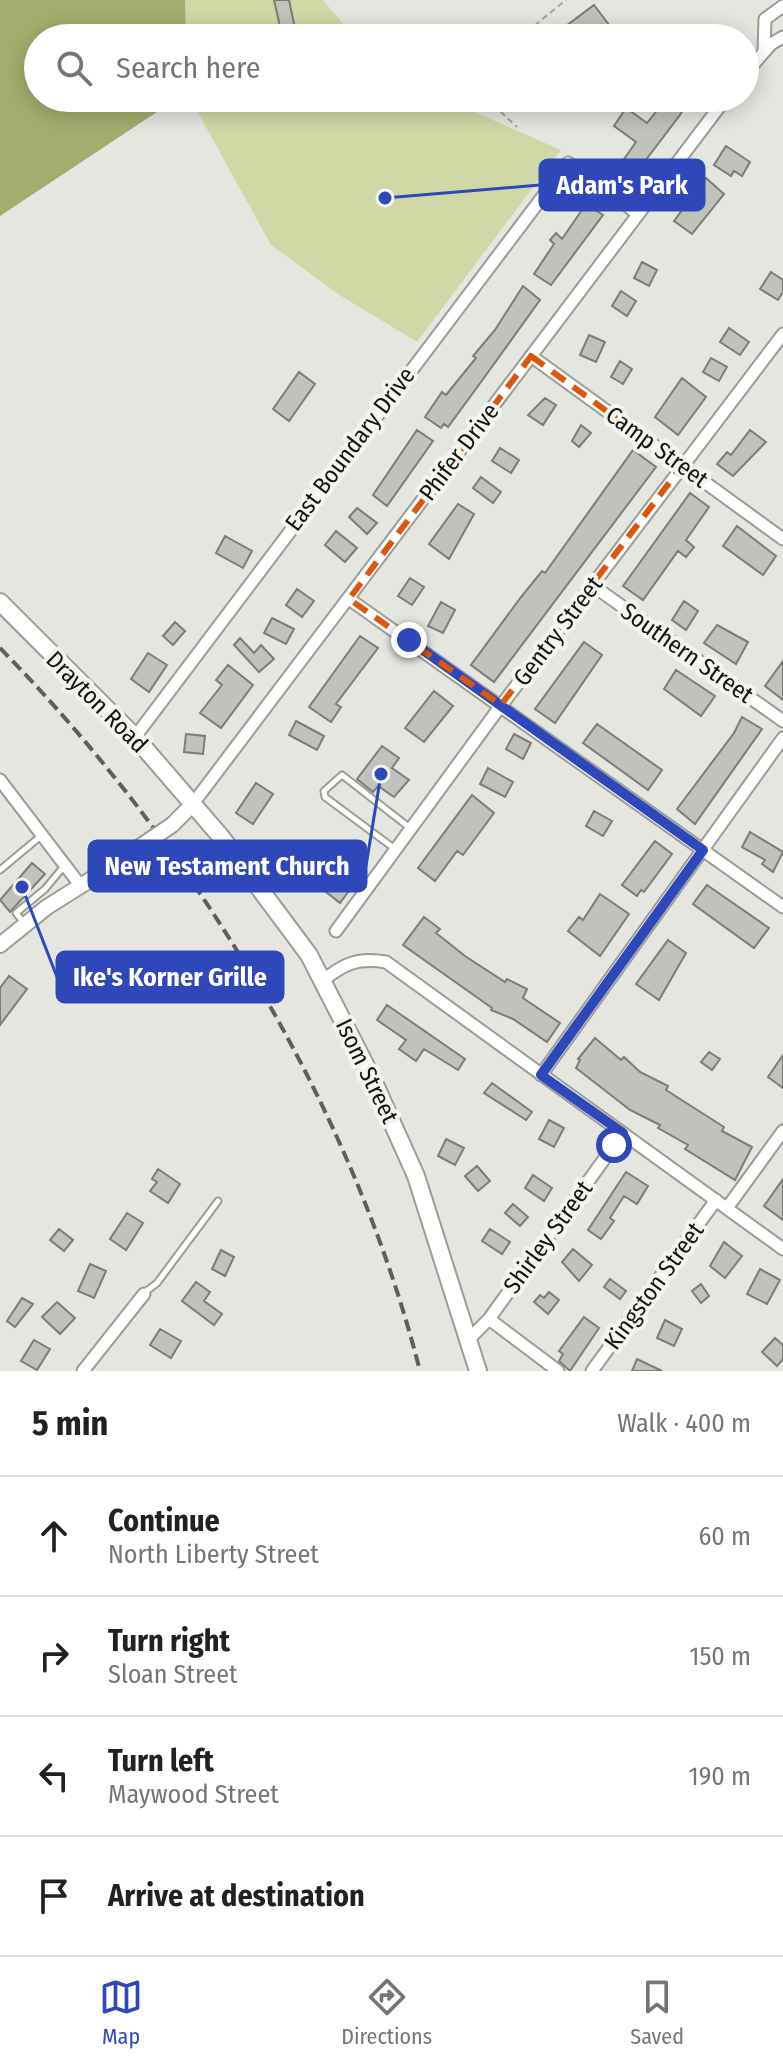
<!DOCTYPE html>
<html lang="en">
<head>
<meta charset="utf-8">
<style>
	body { margin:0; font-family:"Fira Sans Condensed",sans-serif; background:#f6f6f6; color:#202124 }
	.stop { position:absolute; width:24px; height:24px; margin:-18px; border:6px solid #2e48b9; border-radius:50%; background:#fff }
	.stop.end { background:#2e48b9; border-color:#fff; box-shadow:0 2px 8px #0008 }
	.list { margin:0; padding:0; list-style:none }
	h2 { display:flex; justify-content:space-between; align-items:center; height:104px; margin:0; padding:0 32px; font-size:34px }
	h2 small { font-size:26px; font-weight:400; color:#757577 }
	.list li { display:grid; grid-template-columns:52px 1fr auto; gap:24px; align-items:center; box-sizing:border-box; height:120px; padding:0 32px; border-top:2px solid #e0e0e0 }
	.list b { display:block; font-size:30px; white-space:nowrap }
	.list p { margin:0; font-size:26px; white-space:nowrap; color:#757577 }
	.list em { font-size:26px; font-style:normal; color:#757577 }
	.icon { flex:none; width:44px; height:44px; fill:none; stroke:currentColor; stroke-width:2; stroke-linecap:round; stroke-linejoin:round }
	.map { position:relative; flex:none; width:783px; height:1371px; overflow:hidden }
	.search { position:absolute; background:#fff; box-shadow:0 4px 20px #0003; left:24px; right:24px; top:24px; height:88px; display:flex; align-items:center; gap:20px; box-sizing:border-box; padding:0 28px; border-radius:44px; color:#757577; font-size:30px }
	.sheet { height:584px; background:#fff }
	nav { display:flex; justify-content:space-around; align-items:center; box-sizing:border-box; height:112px; border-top:2px solid #e0e0e0; background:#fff; font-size:22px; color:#757577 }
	nav a { display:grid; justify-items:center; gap:4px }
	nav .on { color:#2e48b9 }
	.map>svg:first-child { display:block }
	.green { fill:#d0d9a6 }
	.forest { fill:#a3ad6c }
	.building { fill:#c1c2bc; stroke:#7c7d78; stroke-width:2 }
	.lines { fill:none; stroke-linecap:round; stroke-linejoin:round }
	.service-casing { stroke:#9b9c96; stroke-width:9 }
	.minor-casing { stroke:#9b9c96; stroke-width:15 }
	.tertiary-casing { stroke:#9b9c96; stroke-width:18 }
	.secondary-casing { stroke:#9b9c96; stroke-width:20 }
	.path { stroke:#a4a5a0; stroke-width:2; stroke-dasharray:6 4; stroke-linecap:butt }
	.service { stroke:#fff; stroke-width:5 }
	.minor { stroke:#fff; stroke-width:11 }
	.tertiary { stroke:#fff; stroke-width:14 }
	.secondary { stroke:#fff; stroke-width:16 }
	.rail { stroke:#5e5e5b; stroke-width:4; stroke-dasharray:12 6; stroke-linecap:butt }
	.tertiary-bridge-casing { stroke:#9b9c96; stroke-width:18; stroke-linecap:butt }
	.tertiary-bridge { stroke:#fff; stroke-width:14 }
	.route { stroke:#2e48b9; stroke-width:10 }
	.marked { fill:none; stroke:#dd560c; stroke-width:6; stroke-dasharray:16 10; stroke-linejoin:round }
	.labels { text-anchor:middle; stroke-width:8; stroke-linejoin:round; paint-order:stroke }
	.street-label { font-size:24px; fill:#131311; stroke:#f3f4ee }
	.leader { fill:none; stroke:#2e48b9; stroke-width:3 }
	.callout-dot { fill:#2e48b9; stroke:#f3f4ee; stroke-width:3 }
	.callout { fill:#2e48b9; stroke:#2e48b9; stroke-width:3 }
	.callout-label { font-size:26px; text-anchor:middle; font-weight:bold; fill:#fff }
</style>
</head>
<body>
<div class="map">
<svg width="783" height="1371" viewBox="0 0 783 1371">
	<rect width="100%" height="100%" fill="#e5e6e0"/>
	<path class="green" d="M 185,0 L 323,0 L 355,38 L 186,38 Z
		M 190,98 L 443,98 L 561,150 L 417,342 L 341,296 L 271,245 Z"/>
	<path class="forest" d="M 0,0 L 185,0 L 186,38 L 38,38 L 38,98 L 178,98 L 0,216 Z"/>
	<path class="building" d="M 274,0 L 289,0 L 295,28 L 281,31 Z
		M 594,5 L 619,38 L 550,38 Z
		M 667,98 L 689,98 L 680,115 L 626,186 L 612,176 L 636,142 L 614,126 L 626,108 L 647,123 Z
		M 726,146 L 750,162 L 742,176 L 734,171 L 731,176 L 714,165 Z
		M 706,178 L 724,194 L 692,234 L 674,221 Z
		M 586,204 L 603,215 L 551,285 L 534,274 L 554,244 L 550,240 L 556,233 L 562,239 Z
		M 642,262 L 657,270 L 649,286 L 634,278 Z
		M 771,272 L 783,280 L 783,292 L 778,300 L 760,289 Z
		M 523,286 L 540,300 L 481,382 L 448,427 L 444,424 L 441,428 L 425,417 L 442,392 L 446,395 L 476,358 L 473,356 L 495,330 Z
		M 621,291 L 636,301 L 627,316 L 612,306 Z
		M 729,328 L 749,342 L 740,355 L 720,342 Z
		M 589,335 L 605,342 L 596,362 L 580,355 Z
		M 711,358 L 727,367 L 719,381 L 703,372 Z
		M 620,361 L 632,369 L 623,384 L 611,377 Z
		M 299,372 L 315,384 L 289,421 L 273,409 Z
		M 682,378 L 706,397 L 678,435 L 655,417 Z
		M 545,398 L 556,405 L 543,425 L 528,415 Z
		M 581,425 L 591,433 L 579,447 L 572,441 Z
		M 417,430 L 433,441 L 387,506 L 373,495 Z
		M 750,430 L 766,442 L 733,476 L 717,464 L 727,452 L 731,455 Z
		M 500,448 L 519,460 L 511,473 L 492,461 Z
		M 633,450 L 656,467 L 494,682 L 471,665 L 521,597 L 542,571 L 545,573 Z
		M 481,477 L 501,492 L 493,503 L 473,488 Z
		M 690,493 L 709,507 L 686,540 L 694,547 L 686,557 L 678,551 L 643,600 L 623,586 Z
		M 458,504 L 474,514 L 449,559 L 429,544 Z
		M 357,508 L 377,523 L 367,534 L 349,517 Z
		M 737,526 L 776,556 L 763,575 L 723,546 Z
		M 336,531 L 357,548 L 345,562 L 325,545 Z
		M 225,536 L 252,551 L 243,568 L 216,553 Z
		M 410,578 L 424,587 L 412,605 L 398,596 Z
		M 297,589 L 314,601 L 302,617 L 286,605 Z
		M 684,601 L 698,611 L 686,630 L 672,620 Z
		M 441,602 L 455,610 L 443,633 L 428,626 Z
		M 272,618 L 294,629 L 286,644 L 264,633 Z
		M 175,622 L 185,631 L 173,645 L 163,636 Z
		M 717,625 L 748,642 L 736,664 L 704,643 Z
		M 360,636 L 378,648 L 336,704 L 341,707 L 331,722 L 309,707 Z
		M 240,638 L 254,653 L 261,645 L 274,659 L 259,672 L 234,645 Z
		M 584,642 L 602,655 L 555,723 L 535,709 Z
		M 148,653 L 167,665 L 149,692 L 131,679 Z
		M 783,661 L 783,700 L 765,686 Z
		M 228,665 L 253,685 L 221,728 L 200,713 L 222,685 L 216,680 Z
		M 676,670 L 715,696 L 701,716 L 664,689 Z
		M 434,691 L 453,706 L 424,742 L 405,728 Z
		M 742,717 L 762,729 L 695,824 L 677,809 L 734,733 Z
		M 296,721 L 324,736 L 317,750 L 289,735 Z
		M 597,724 L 662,770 L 648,790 L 583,743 Z
		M 186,734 L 205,736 L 203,754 L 184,752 Z
		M 514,734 L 531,743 L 523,759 L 506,749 Z
		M 382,746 L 399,758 L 392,768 L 409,780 L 394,797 L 378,786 L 373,792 L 357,779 Z
		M 488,768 L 513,782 L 505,797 L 480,784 Z
		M 256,783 L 273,794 L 253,824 L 236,813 Z
		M 472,795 L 494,813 L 463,855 L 457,851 L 435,881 L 418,868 Z
		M 594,811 L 612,821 L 603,836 L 586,826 Z
		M 750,832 L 783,852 L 773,872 L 762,864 L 765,860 L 742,847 Z
		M 655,841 L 672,854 L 644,892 L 641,890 L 637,896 L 622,885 Z
		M 32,863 L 45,874 L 10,912 L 0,900 Z
		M 345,866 L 359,877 L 340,903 L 326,892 Z
		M 707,885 L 769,928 L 754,948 L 693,904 Z
		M 600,894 L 629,914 L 600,956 L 568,931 L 579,917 L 583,920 Z
		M 424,917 L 440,929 L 436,933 L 465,956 L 505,982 L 507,979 L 527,989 L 523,998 L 560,1023 L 547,1042 L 513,1019 L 491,1010 L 492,1008 L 403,945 Z
		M 668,940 L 686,953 L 659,1000 L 636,984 Z
		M 9,976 L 27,989 L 0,1025 L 0,988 Z
		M 387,1005 L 465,1059 L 458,1070 L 424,1049 L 416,1061 L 399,1049 L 406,1040 L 377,1020 Z
		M 595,1038 L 621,1060 L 624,1057 L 640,1072 L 668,1086 L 666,1090 L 724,1127 L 722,1131 L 752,1147 L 735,1180 L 685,1149 L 688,1145 L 658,1128 L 660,1125 L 630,1110 L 576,1068 L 580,1060 L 578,1059 Z
		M 709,1052 L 720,1059 L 712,1070 L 701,1062 Z
		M 783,1055 L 783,1088 L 768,1077 Z
		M 492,1083 L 532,1112 L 526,1120 L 484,1093 Z
		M 549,1120 L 564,1128 L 554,1147 L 539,1139 Z
		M 446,1139 L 464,1148 L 455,1165 L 438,1156 Z
		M 477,1166 L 490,1181 L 478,1191 L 465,1176 Z
		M 158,1169 L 180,1184 L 168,1203 L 150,1191 L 157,1182 L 152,1179 Z
		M 626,1172 L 648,1186 L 637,1204 L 624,1196 L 610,1218 L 614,1221 L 601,1239 L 588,1230 Z
		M 533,1175 L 552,1188 L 544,1201 L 525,1188 Z
		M 783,1179 L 783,1220 L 764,1206 Z
		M 513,1204 L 528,1217 L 520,1226 L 505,1213 Z
		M 127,1213 L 143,1223 L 126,1250 L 110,1239 Z
		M 59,1229 L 73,1240 L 64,1251 L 50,1240 Z
		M 490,1229 L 510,1242 L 502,1254 L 482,1241 Z
		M 724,1242 L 742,1256 L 725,1278 L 710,1266 Z
		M 573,1249 L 592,1265 L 579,1281 L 562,1262 Z
		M 221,1250 L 234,1257 L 225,1276 L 212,1269 Z
		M 90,1264 L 106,1271 L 94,1298 L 78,1291 Z
		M 760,1269 L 780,1280 L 767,1304 L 747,1294 Z
		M 610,1279 L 626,1291 L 620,1299 L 604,1287 Z
		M 196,1282 L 210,1292 L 204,1301 L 222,1314 L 214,1325 L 182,1301 Z
		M 701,1284 L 709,1296 L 701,1303 L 692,1291 Z
		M 549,1292 L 559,1300 L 548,1314 L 534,1302 L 540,1295 L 544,1298 Z
		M 22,1298 L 33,1304 L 15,1327 L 7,1321 Z
		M 57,1302 L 75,1318 L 60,1334 L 42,1317 Z
		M 584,1317 L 599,1328 L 570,1371 L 559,1361 L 563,1354 L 559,1351 Z
		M 665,1320 L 682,1329 L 674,1346 L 657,1338 Z
		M 160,1329 L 181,1341 L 171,1358 L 150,1345 Z
		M 775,1338 L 783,1345 L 783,1359 L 777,1366 L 762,1352 Z
		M 34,1340 L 50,1349 L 37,1370 L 21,1361 Z
		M 637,1359 L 662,1371 L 632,1371 Z"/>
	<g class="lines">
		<defs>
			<path id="service" d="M 395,849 L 325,797 L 324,791 L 342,775 L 410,828
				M 0,870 L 42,835
				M 24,923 L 16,913 L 45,889 L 65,865
				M 144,1293 L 157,1283 L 218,1201"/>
			<path id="minor" d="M 764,51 L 765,19 L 783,6
				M 745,74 L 771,44 L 783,37
				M 531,356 L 783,539
				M 592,585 L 783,721
				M 349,599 L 783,907
				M 135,737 L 568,163 L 600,182 L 637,214
				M 0,780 L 80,885
				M 192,805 L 726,98
				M 336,931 L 494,715 L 783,334
				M 322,981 C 344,964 357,957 386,962 L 783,1249
				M 541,1075 L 783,738
				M 727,1208 L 783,1131
				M 489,1319 L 558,1371
				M 470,1338 L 489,1319 L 623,1133
				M 83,1371 L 144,1294
				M 592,1371 L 716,1200"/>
			<path id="tertiary" d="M 172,825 L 192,805
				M 0,945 L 47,907 L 98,875"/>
			<path id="secondary" d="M 0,602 L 135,737 L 222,838 L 309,955 L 373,1080 L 416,1176 L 478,1371"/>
		</defs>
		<use href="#service" class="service-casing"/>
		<use href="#minor" class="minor-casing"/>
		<use href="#tertiary" class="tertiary-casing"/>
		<use href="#secondary" class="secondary-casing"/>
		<path class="path" d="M 519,38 L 566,0
			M 486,98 L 517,127"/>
		<use href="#service" class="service"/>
		<use href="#minor" class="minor"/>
		<use href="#tertiary" class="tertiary"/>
		<use href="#secondary" class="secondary"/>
		<path class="rail" d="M 0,648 C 192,844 352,1104 420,1371"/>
		<defs>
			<path id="tertiary-bridge" d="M 98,875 L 172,825"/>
		</defs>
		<use href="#tertiary-bridge" class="tertiary-bridge-casing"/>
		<use href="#tertiary-bridge" class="tertiary-bridge"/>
	</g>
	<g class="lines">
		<path class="route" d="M 409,640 L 703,850 L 541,1075 L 623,1133 L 614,1145"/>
	</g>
	<path class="marked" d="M 531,356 L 682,466 L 501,705 L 349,599 Z"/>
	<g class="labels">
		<g class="street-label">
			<text transform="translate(657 447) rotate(36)" y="8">Camp Street</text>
			<text transform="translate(350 449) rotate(-53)" y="8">East Boundary Drive</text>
			<text transform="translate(459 452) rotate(-53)" y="8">Phifer Drive</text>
			<text transform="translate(558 631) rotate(-53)" y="8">Gentry Street</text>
			<text transform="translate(687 653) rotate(35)" y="8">Southern Street</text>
			<text transform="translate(97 702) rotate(45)" y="8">Drayton Road</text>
			<text transform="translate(367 1071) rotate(64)" y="8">Isom Street</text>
			<text transform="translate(548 1237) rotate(-54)" y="8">Shirley Street</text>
			<text transform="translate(654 1286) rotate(-54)" y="8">Kingston Street</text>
		</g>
	</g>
	<path class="leader" d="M385 198L540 185M381 774L366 866M22 887L57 977"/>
	<g class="callout-dot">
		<circle cx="385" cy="198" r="8"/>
		<circle cx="381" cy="774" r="8"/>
		<circle cx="22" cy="887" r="8"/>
	</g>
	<g class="callout">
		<rect x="540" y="160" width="164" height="50" rx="8"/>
		<rect x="89" y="841" width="277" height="50" rx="8"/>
		<rect x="57" y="952" width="226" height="50" rx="8"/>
	</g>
	<g class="callout-label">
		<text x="622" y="194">Adam's Park</text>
		<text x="227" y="875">New Testament Church</text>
		<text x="170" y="986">Ike's Korner Grille</text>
	</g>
</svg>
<div class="stop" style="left:614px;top:1145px"></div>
<div class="stop end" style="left:409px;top:640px"></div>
<div class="search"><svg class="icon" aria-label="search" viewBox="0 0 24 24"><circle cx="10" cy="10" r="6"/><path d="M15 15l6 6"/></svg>Search here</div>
</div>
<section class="sheet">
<h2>5 min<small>Walk · 400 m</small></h2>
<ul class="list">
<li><svg class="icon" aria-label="ahead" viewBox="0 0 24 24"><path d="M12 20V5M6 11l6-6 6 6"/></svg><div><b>Continue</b><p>North Liberty Street</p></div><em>60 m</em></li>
<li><svg class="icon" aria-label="right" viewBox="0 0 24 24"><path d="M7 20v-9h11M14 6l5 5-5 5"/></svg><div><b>Turn right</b><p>Sloan Street</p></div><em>150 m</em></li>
<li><svg class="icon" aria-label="left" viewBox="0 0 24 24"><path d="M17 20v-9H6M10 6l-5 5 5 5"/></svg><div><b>Turn left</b><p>Maywood Street</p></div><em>190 m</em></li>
<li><svg class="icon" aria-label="arrive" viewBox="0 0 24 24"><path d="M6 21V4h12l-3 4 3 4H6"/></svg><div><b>Arrive at destination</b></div></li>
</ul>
</section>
<nav>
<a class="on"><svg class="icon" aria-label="map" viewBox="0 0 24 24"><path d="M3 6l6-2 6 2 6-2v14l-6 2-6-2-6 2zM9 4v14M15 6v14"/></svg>Map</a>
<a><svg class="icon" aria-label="directions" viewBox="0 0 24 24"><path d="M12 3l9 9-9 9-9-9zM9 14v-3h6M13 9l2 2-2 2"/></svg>Directions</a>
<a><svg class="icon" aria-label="saved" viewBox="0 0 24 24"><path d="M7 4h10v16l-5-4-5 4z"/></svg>Saved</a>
</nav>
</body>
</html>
